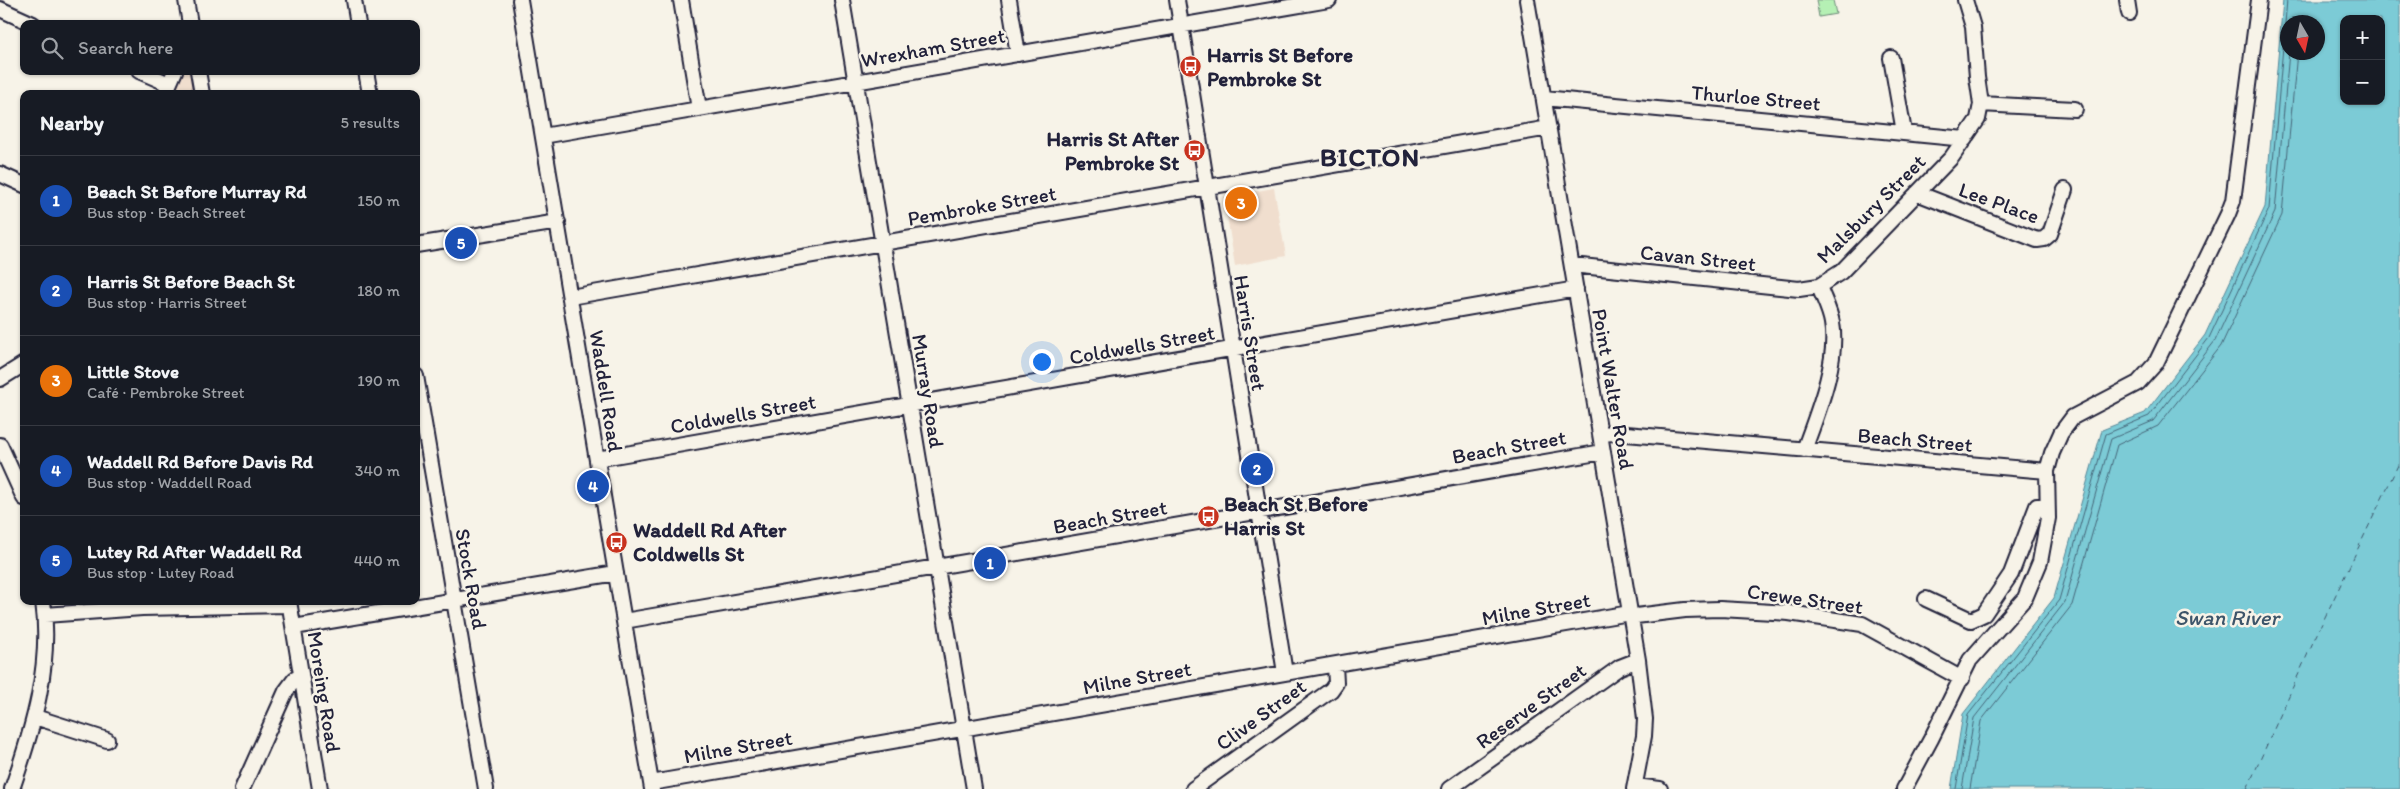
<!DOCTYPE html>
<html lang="en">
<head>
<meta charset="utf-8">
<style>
	body { margin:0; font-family:Itim,sans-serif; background:#20242c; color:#f1f3f6 }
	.controls { position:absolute; right:15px; top:15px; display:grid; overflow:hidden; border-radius:10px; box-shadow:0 1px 4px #0004 }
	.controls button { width:45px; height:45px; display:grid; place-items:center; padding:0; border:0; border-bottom:1px solid #363941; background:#171b24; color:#f1f3f6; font:25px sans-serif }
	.compass { position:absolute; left:2280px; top:15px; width:45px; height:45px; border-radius:50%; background:#171b24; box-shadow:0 1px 4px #0004; rotate:171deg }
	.you { position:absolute; left:1041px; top:361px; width:18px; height:18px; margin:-12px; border:4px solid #fff; border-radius:50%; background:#1a73e8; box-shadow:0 0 0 8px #1a73e833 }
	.badge { display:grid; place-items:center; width:32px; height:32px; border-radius:50%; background:#db2777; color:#fff; font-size:16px; font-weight:700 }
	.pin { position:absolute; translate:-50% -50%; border:2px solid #fff; box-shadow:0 1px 5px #0006 }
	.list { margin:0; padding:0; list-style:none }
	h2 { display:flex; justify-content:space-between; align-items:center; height:65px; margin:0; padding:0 20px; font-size:21px }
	h2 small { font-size:16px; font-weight:400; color:#9ea1a6 }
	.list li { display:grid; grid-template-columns:32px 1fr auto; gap:15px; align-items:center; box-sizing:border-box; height:90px; padding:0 20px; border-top:1px solid #363941 }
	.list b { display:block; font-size:19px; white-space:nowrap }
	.list p { margin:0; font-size:16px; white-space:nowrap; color:#9ea1a6 }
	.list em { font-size:16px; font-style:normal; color:#9ea1a6 }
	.icon { flex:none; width:28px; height:28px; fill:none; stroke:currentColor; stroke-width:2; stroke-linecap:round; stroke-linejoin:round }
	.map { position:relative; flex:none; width:2400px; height:789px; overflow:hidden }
	.search { position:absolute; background:#171b24; box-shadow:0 1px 4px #0004; left:20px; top:20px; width:400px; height:55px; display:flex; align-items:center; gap:12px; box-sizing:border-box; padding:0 18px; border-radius:10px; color:#9ea1a6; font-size:19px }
	.panel { position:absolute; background:#171b24; box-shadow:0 1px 4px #0004; left:20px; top:90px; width:400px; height:515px; border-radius:10px }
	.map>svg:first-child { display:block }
	.built { fill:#f0dece }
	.green { fill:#b5f0b4; stroke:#6c8978 }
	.water { fill:#7bcbd6; stroke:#578798; fill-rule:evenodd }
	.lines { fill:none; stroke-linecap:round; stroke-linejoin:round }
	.shore { stroke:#466679; stroke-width:1 }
	.ferry { stroke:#3d556a; stroke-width:1; stroke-dasharray:6 5; stroke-linecap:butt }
	.minor-casing { stroke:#22223b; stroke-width:18 }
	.minor { stroke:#f7f3e8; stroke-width:14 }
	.labels { text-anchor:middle; stroke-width:5; stroke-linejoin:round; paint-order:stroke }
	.street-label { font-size:21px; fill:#22223b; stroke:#f7f3e8 }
	.poi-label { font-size:21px; font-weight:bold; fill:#22223b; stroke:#f7f3e8; text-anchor:start }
	.water-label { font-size:22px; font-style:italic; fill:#3d556a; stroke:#f7f3e8 }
	.district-label { font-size:26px; font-weight:bold; letter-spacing:1px; fill:#22223b; stroke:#f7f3e8 }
</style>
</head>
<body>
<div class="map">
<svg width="2400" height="789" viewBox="0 0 2400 789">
	<rect width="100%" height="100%" fill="#f7f3e8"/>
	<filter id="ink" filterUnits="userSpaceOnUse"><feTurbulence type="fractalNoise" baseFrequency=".02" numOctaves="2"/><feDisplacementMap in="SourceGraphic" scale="10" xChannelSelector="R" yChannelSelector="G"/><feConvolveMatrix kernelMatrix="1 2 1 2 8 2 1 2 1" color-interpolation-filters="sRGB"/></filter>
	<g filter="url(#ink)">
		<path class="built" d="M 181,71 L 193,71 L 197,94 L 170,94 Z
			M 1274,188 L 1286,256 L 1235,266 L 1224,197 Z"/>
		<path class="green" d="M 1816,0 L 1833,0 L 1836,14 L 1819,17 Z"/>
		<path class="water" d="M 2283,0 L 2400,0 L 2400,789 L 1951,789 L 1963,714 L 2054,598 L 2102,430 L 2145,413 L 2205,335 L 2265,207 ZM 2344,19 L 2381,19 L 2381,101 L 2344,101 ZM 2318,22 L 2318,52 L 2288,52 L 2288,22 Z"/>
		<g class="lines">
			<path class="shore" d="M 1956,789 L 1968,715 L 2059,600 L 2106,434 L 2149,416 L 2209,338 L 2269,209 L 2287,0
				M 1962,789 L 1974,718 L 2065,602 L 2111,439 L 2153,421 L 2215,341 L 2275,212 L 2289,52
				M 1970,789 L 1981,721 L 2072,605 L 2117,445 L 2158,426 L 2221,346 L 2282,215 L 2297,52"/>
			<path class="ferry" d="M 2247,789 L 2314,640 L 2400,461"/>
			<defs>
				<path id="minor" d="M 186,0 L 190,24
					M 354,0 L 358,24
					M 520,0 L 652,789
					M 681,0 L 699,109
					M 842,0 L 974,789
					M 1009,0 L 1018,54
					M 1177,0 L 1285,673
					M 1527,0 L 1638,660 L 1645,719 L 1644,736 L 1634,789
					M 2127,0 L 2129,13
					M 0,9 L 33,24
					M 1891,58 L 1904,132
					M 139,71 L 169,84
					M 198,71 L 202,94
					M 366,71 L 370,94
					M 165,94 L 175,71
					M 1544,98 L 1965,139
					M 1981,104 L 2075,109
					M 543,136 L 1329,0
					M 0,174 L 24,185
					M 1917,193 L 2037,240 L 2044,239 L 2050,234 L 2065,190
					M 416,245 L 558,222
					M 1572,265 L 1799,289 L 1819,286 L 1841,272 L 1952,157 L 1978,119 L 1981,104 L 1977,77 L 1973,27 L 1965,0
					M 570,297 L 1549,128
					M 416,376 L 486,789
					M 0,379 L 24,364
					M 1600,434 L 1615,433 L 2047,471
					M 0,445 L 24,498
					M 1804,450 C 1817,414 1839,361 1832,323 C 1830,310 1823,298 1819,286
					M 597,459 L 1576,289
					M 1926,599 L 1971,620 L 1984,614 L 2011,574 L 2037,506 L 2047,506
					M 289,601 L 320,789
					M 45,615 L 142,608 L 289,605
					M 624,621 L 1603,452
					M 294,627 L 616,573
					M 35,717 L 107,740
					M 651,783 L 1624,614 L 1636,616 L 1685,610 L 1720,609 L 1789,613 L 1862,624 L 1962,679
					M 1635,786 L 1660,789
					M 12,789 C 33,728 52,666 43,601
					M 242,789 L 286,691 L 295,679 L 301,677
					M 1193,789 L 1331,690 L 1336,683 L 1335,665
					M 1449,789 L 1620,667 L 1638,660
					M 1904,789 L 1931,739 L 1970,660 L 2025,598 L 2040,562 L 2048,518 L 2047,471 L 2052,453 L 2061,433 L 2073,417 L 2138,383 L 2156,363 L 2228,214 L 2233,201 L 2259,0"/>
			</defs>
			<use href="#minor" class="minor-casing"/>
			<use href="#minor" class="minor"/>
		</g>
	</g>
	<defs>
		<symbol id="bus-disc" viewBox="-11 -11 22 22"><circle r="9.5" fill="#c8321e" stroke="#f7f3e8"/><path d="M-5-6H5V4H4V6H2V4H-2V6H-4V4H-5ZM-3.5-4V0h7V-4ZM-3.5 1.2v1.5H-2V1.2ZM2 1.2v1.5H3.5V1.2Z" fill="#fff"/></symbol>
	</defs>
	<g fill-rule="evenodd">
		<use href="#bus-disc" x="1178" y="54" width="25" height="25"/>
		<use href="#bus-disc" x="1182" y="138" width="25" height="25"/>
		<use href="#bus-disc" x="1196" y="504" width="25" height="25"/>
		<use href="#bus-disc" x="604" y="530" width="25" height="25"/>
	</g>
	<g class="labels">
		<g class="street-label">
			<text transform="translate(933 48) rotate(-10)" y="7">Wrexham Street</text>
			<text transform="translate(1756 98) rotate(5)" y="7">Thurloe Street</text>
			<text transform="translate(1999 203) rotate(20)" y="7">Lee Place</text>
			<text transform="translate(982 206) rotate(-10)" y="7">Pembroke Street</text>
			<text transform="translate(1871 209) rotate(-45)" y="7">Malsbury Street</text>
			<text transform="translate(1698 258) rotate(6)" y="7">Cavan Street</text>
			<text transform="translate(1250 333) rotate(81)" y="7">Harris Street</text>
			<text transform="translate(1142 345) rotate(-10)" y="7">Coldwells Street</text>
			<text transform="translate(1613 389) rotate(80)" y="7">Point Walter Road</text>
			<text transform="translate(606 391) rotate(81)" y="7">Waddell Road</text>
			<text transform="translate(928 391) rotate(81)" y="7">Murray Road</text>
			<text transform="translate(743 414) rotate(-10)" y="7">Coldwells Street</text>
			<text transform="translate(1915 440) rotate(5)" y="7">Beach Street</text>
			<text transform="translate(1509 447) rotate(-10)" y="7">Beach Street</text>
			<text transform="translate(1110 517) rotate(-10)" y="7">Beach Street</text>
			<text transform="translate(471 579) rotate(80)" y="7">Stock Road</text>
			<text transform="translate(1805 599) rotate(8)" y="7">Crewe Street</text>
			<text transform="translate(1536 609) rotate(-10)" y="7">Milne Street</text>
			<text transform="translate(1137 678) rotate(-10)" y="7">Milne Street</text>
			<text transform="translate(324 692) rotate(81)" y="7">Moreing Road</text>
			<text transform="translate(1531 706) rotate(-36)" y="7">Reserve Street</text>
			<text transform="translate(1261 715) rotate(-36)" y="7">Clive Street</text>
			<text transform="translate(738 747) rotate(-10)" y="7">Milne Street</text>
		</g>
		<g class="poi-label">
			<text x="1207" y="62">Harris St Before<tspan x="1207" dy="24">Pembroke St</tspan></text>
			<text x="1179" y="146" text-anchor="end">Harris St After<tspan x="1179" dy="24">Pembroke St</tspan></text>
			<text x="1224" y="511">Beach St Before<tspan x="1224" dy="24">Harris St</tspan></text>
			<text x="633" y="537">Waddell Rd After<tspan x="633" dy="24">Coldwells St</tspan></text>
		</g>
		<g class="water-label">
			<text x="2227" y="625">Swan River</text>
		</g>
		<g class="district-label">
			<text x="1370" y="166">BICTON</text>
		</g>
	</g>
</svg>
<div class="controls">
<button>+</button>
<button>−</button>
</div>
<svg class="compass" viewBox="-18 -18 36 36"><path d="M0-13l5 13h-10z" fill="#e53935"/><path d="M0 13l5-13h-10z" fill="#9ea1a6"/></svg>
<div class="you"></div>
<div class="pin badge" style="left:990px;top:563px;background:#1a4fb4">1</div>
<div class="pin badge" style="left:1257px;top:469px;background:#1a4fb4">2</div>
<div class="pin badge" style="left:1241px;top:203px;background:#e8710a">3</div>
<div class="pin badge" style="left:593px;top:486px;background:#1a4fb4">4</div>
<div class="pin badge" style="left:461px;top:243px;background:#1a4fb4">5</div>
<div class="search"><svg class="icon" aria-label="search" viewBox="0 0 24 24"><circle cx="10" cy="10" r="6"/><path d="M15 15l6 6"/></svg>Search here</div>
<section class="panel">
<h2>Nearby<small>5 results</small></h2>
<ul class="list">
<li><span class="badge" style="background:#1a4fb4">1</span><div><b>Beach St Before Murray Rd</b><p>Bus stop · Beach Street</p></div><em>150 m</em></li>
<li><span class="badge" style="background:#1a4fb4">2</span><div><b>Harris St Before Beach St</b><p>Bus stop · Harris Street</p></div><em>180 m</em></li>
<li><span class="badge" style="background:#e8710a">3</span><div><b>Little Stove</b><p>Café · Pembroke Street</p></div><em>190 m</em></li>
<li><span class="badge" style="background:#1a4fb4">4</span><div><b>Waddell Rd Before Davis Rd</b><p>Bus stop · Waddell Road</p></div><em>340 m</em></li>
<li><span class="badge" style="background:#1a4fb4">5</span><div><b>Lutey Rd After Waddell Rd</b><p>Bus stop · Lutey Road</p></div><em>440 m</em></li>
</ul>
</section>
</div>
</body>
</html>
